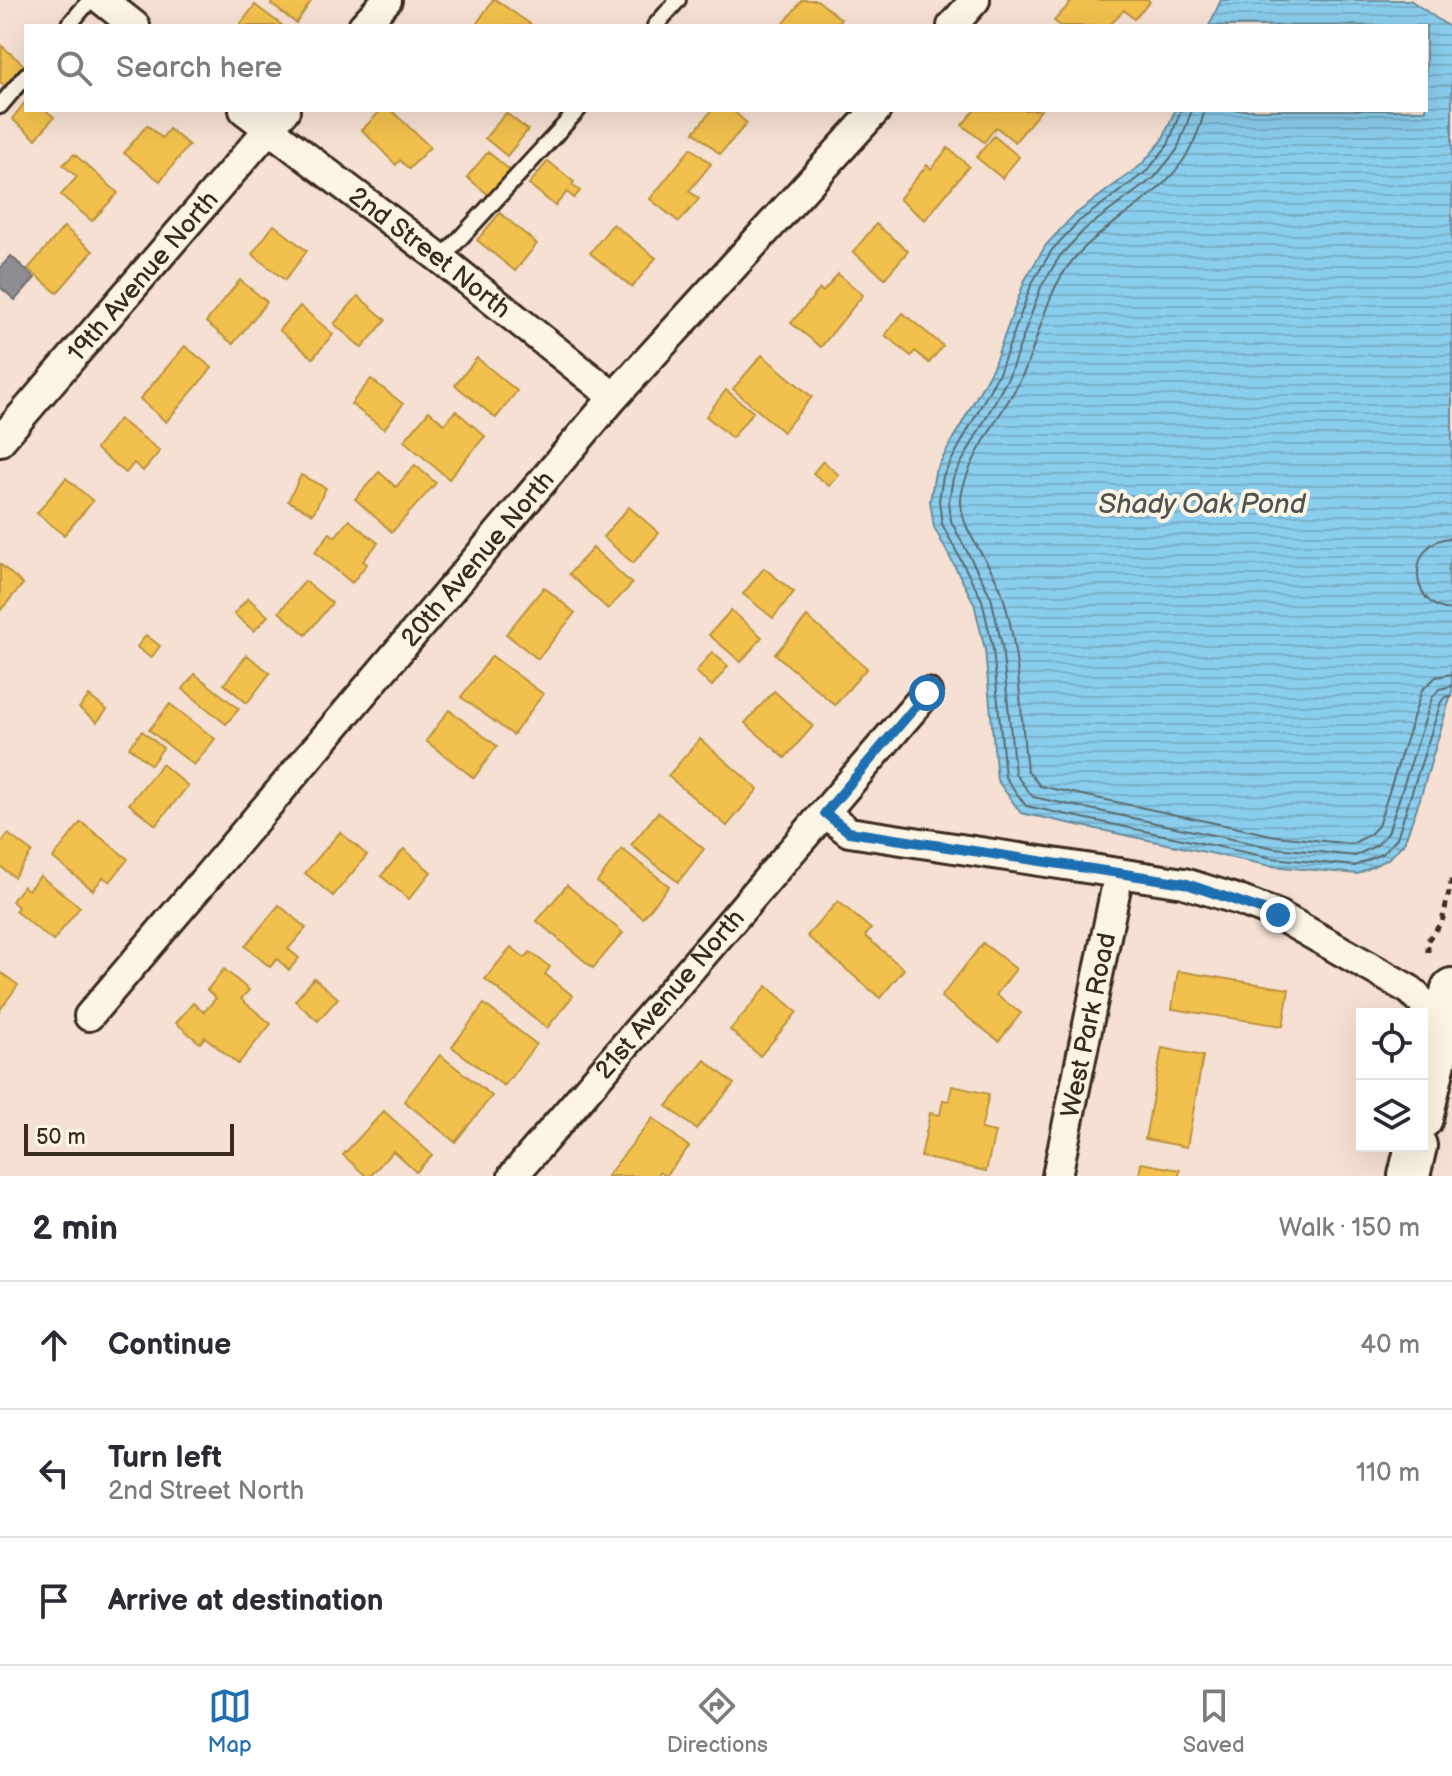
<!DOCTYPE html>
<html lang="en">
<head>
<meta charset="utf-8">
<style>
	body { margin:0; font-family:"Balsamiq Sans",sans-serif; background:#f2f2f3; color:#2b2b33 }
	.controls { position:absolute; right:24px; bottom:24px; display:grid; overflow:hidden; border-radius:0px; box-shadow:0 8px 32px #0002 }
	.controls button { width:72px; height:72px; display:grid; place-items:center; padding:0; border:0; border-bottom:2px solid #e1e1e2; background:#fff; color:#2b2b33; font:40px sans-serif }
	.scale { position:absolute; left:24px; bottom:20px; width:210px; box-sizing:border-box; padding-left:8px; border:4px solid #3b2a1e; border-top:0; font-size:22px; line-height:28px; white-space:nowrap; color:#3b2a1e; -webkit-text-stroke:6px #fcf5e5; paint-order:stroke }
	.stop { position:absolute; width:24px; height:24px; margin:-18px; border:6px solid #1f6fb2; border-radius:50%; background:#fff }
	.stop.end { background:#1f6fb2; border-color:#fff; box-shadow:0 2px 8px #0008 }
	.list { margin:0; padding:0; list-style:none }
	h2 { display:flex; justify-content:space-between; align-items:center; height:104px; margin:0; padding:0 32px; font-size:34px }
	h2 small { font-size:26px; font-weight:400; color:#7c7c81 }
	.list li { display:grid; grid-template-columns:52px 1fr auto; gap:24px; align-items:center; box-sizing:border-box; height:128px; padding:0 32px; border-top:2px solid #e1e1e2 }
	.list b { display:block; font-size:30px; white-space:nowrap }
	.list p { margin:0; font-size:26px; white-space:nowrap; color:#7c7c81 }
	.list em { font-size:26px; font-style:normal; color:#7c7c81 }
	.icon { flex:none; width:44px; height:44px; fill:none; stroke:currentColor; stroke-width:2; stroke-linecap:round; stroke-linejoin:round }
	.map { position:relative; flex:none; width:1452px; height:1176px; overflow:hidden }
	.search { position:absolute; background:#fff; box-shadow:0 8px 32px #0002; left:24px; right:24px; top:24px; height:88px; display:flex; align-items:center; gap:20px; box-sizing:border-box; padding:0 28px; border-radius:0px; color:#7c7c81; font-size:30px }
	.sheet { height:488px; background:#fff }
	nav { display:flex; justify-content:space-around; align-items:center; box-sizing:border-box; height:112px; border-top:2px solid #e1e1e2; background:#fff; font-size:22px; color:#7c7c81 }
	nav a { display:grid; justify-items:center; gap:4px }
	nav .on { color:#1f6fb2 }
	.map>svg:first-child { display:block }
	.water { fill:url(#water-rules); stroke:#6a8c9a; stroke-width:2 }
	.homes { fill:#f2c14e; stroke:#bb9440; stroke-width:2 }
	.industry { fill:#8d8d92; stroke:#746f6f; stroke-width:2 }
	.lines { fill:none; stroke-linecap:round; stroke-linejoin:round }
	.shore { stroke:#5b6b70; stroke-width:2 }
	.lane-casing { stroke:#3b2a1e; stroke-width:20 }
	.street-casing { stroke:#3b2a1e; stroke-width:34 }
	.secondary-casing { stroke:#3b2a1e; stroke-width:46 }
	.path { stroke:#3b2a1e; stroke-width:5; stroke-dasharray:6 6; stroke-linecap:butt }
	.lane { stroke:#fcf5e5; stroke-width:14 }
	.street { stroke:#fcf5e5; stroke-width:28 }
	.secondary { stroke:#fcf5e5; stroke-width:40 }
	.route { stroke:#1f6fb2; stroke-width:10 }
	.labels { text-anchor:middle; stroke-width:8; stroke-linejoin:round; paint-order:stroke }
	.street-label { font-size:26px; fill:#3b2a1e; stroke:#fcf5e5 }
	.water-label { font-size:28px; font-style:italic; fill:#4f5352; stroke:#fcf5e5 }
</style>
</head>
<body>
<div class="map">
<svg width="1452" height="1176" viewBox="0 0 1452 1176">
	<defs>
		<pattern id="water-rules" width="6" height="5" patternUnits="userSpaceOnUse" patternTransform="scale(2)"><rect width="6" height="5" fill="#8acdec"/><path d="M0 2.5h6" fill="none" stroke="#78b0ca"/></pattern>
	</defs>
	<rect width="100%" height="100%" fill="#f6e0d3"/>
	<filter id="ink" filterUnits="userSpaceOnUse"><feTurbulence type="fractalNoise" baseFrequency=".0125" numOctaves="2"/><feDisplacementMap in="SourceGraphic" scale="16" xChannelSelector="R" yChannelSelector="G"/><feConvolveMatrix kernelMatrix="1 2 1 2 8 2 1 2 1" color-interpolation-filters="sRGB"/></filter>
	<g filter="url(#ink)">
		<path class="water" d="M 1221,0 L 1410,0 L 1452,29 L 1452,553 L 1448,571 L 1452,618 L 1452,691 L 1420,799 L 1404,843 L 1388,859 L 1358,874 L 1271,866 L 1021,813 L 997,780 L 985,650 L 974,603 L 934,527 L 930,501 L 935,472 L 993,367 L 1025,280 L 1046,245 L 1073,216 L 1141,165 L 1162,141 L 1175,110 L 1426,110 L 1426,26 L 1209,26 Z"/>
		<path class="homes" d="M 274,0 L 312,0 L 296,23 L 271,4 Z
			M 493,0 L 496,0 L 533,26 L 475,26 Z
			M 802,0 L 817,0 L 841,19 L 835,26 L 782,26 Z
			M 1073,0 L 1148,0 L 1150,2 L 1134,19 L 1124,10 L 1109,26 L 1060,26 L 1054,21 Z
			M 255,5 L 283,26 L 239,26 Z
			M 2,46 L 24,65 L 6,87 L 0,82 Z
			M 26,101 L 26,110 L 45,110 L 54,117 L 36,139 L 12,119 Z
			M 381,110 L 391,110 L 430,147 L 409,169 L 400,160 L 396,165 L 362,130 Z
			M 712,110 L 732,110 L 747,123 L 720,154 L 694,132 Z
			M 975,110 L 1041,110 L 1015,142 L 996,127 L 984,142 L 962,125 Z
			M 506,113 L 528,130 L 507,156 L 485,138 Z
			M 147,125 L 162,138 L 169,129 L 189,145 L 160,181 L 124,153 Z
			M 994,136 L 1019,157 L 1002,178 L 976,157 Z
			M 691,148 L 711,164 L 689,191 L 699,199 L 679,222 L 650,199 Z
			M 948,148 L 969,166 L 925,220 L 899,199 L 927,165 L 931,169 Z
			M 488,152 L 511,171 L 490,196 L 467,177 Z
			M 74,154 L 118,193 L 92,221 L 61,195 L 77,177 L 63,165 Z
			M 548,161 L 574,182 L 572,185 L 580,191 L 574,198 L 567,192 L 555,206 L 529,184 Z
			M 500,213 L 537,244 L 515,271 L 477,240 Z
			M 613,224 L 656,258 L 632,287 L 590,253 Z
			M 876,224 L 908,251 L 885,278 L 853,252 Z
			M 274,225 L 307,251 L 285,280 L 252,254 Z
			M 64,227 L 93,251 L 57,293 L 28,269 Z
			M 838,274 L 863,295 L 821,347 L 791,323 L 820,289 L 823,292 Z
			M 240,280 L 267,302 L 233,344 L 206,322 Z
			M 358,296 L 386,320 L 362,348 L 334,324 Z
			M 300,306 L 333,334 L 313,358 L 279,330 Z
			M 903,313 L 943,346 L 929,363 L 915,351 L 911,356 L 885,335 Z
			M 185,346 L 212,368 L 166,422 L 140,399 Z
			M 762,355 L 812,397 L 783,432 L 733,389 Z
			M 477,358 L 517,391 L 496,418 L 455,385 Z
			M 371,379 L 403,404 L 384,429 L 351,404 Z
			M 726,390 L 753,412 L 732,438 L 706,416 Z
			M 429,411 L 444,424 L 456,411 L 485,436 L 449,479 L 404,441 Z
			M 119,419 L 160,451 L 143,471 L 134,463 L 126,473 L 96,449 Z
			M 823,461 L 839,475 L 829,486 L 813,473 Z
			M 415,465 L 436,483 L 392,532 L 355,499 L 379,472 L 396,487 Z
			M 301,475 L 326,488 L 313,514 L 288,501 Z
			M 66,478 L 93,501 L 64,535 L 37,513 Z
			M 629,507 L 659,533 L 633,563 L 603,537 Z
			M 349,520 L 378,543 L 363,561 L 367,564 L 352,583 L 315,552 L 330,533 L 335,537 Z
			M 593,548 L 632,584 L 608,609 L 569,574 Z
			M 0,564 L 23,584 L 0,611 Z
			M 764,568 L 794,592 L 773,618 L 743,594 Z
			M 305,581 L 332,603 L 306,635 L 279,612 Z
			M 544,587 L 575,613 L 538,659 L 506,634 Z
			M 248,598 L 268,616 L 254,631 L 234,614 Z
			M 731,610 L 762,637 L 741,662 L 709,635 Z
			M 807,617 L 867,668 L 835,705 L 775,654 Z
			M 146,635 L 160,646 L 151,658 L 137,647 Z
			M 712,652 L 728,666 L 712,686 L 696,672 Z
			M 247,655 L 270,673 L 247,703 L 224,684 Z
			M 492,656 L 543,694 L 513,735 L 461,697 Z
			M 195,674 L 239,709 L 226,724 L 183,689 Z
			M 774,691 L 813,726 L 785,758 L 745,723 Z
			M 89,696 L 107,710 L 97,722 L 79,708 Z
			M 170,704 L 215,739 L 194,765 L 149,730 Z
			M 449,710 L 497,746 L 474,778 L 426,741 Z
			M 142,731 L 163,748 L 151,765 L 129,747 Z
			M 700,739 L 758,789 L 727,826 L 668,776 Z
			M 162,764 L 188,786 L 156,825 L 129,804 Z
			M 658,812 L 704,849 L 678,882 L 631,845 Z
			M 81,822 L 128,859 L 110,882 L 103,877 L 93,890 L 53,858 Z
			M 340,832 L 367,855 L 333,896 L 305,873 Z
			M 8,834 L 32,852 L 14,877 L 0,866 L 0,845 Z
			M 404,849 L 431,872 L 409,899 L 381,876 Z
			M 622,849 L 669,886 L 643,918 L 597,882 Z
			M 40,876 L 80,907 L 53,941 L 15,911 L 18,907 L 12,901 L 23,886 L 28,890 Z
			M 567,885 L 623,933 L 593,968 L 537,921 Z
			M 838,901 L 871,929 L 865,936 L 904,969 L 880,998 L 807,936 Z
			M 279,905 L 306,928 L 288,949 L 299,958 L 289,970 L 277,959 L 270,967 L 245,946 Z
			M 983,943 L 1016,969 L 996,995 L 1021,1013 L 999,1041 L 941,997 Z
			M 511,947 L 525,958 L 530,952 L 550,967 L 545,974 L 573,996 L 547,1028 L 485,979 Z
			M 224,969 L 249,990 L 241,999 L 271,1024 L 238,1064 L 205,1037 L 200,1043 L 176,1023 L 193,1003 L 204,1012 L 216,998 L 207,990 Z
			M 1178,971 L 1289,989 L 1283,1026 L 1172,1009 Z
			M 0,972 L 18,985 L 0,1010 Z
			M 314,978 L 338,998 L 318,1021 L 295,1001 Z
			M 767,986 L 797,1012 L 760,1056 L 730,1030 Z
			M 484,1004 L 536,1044 L 504,1086 L 452,1047 Z
			M 1162,1048 L 1203,1056 L 1187,1147 L 1145,1139 Z
			M 440,1055 L 492,1096 L 455,1142 L 404,1101 Z
			M 705,1060 L 734,1084 L 696,1129 L 667,1106 Z
			M 952,1086 L 989,1094 L 981,1129 L 995,1132 L 986,1171 L 921,1157 L 930,1113 L 940,1115 L 943,1100 L 949,1101 Z
			M 384,1111 L 432,1155 L 416,1172 L 393,1151 L 370,1176 L 366,1176 L 343,1155 Z
			M 653,1118 L 689,1147 L 665,1176 L 659,1172 L 656,1176 L 607,1176 Z
			M 1141,1163 L 1180,1170 L 1179,1176 L 1139,1176 Z"/>
		<path class="industry" d="M 11,256 L 35,278 L 15,300 L 0,287 L 0,268 Z"/>
		<g class="lines">
			<path class="shore" d="M 1181,110 L 1168,145 L 1147,171 L 1078,222 L 1052,250 L 1032,283 L 1000,371 L 943,476 L 939,501 L 942,524 L 982,600 L 993,649 L 1005,777 L 1026,806 L 1272,858 L 1355,866 L 1383,853 L 1397,838 L 1441,702 L 1445,697 L 1452,696
				M 1192,110 L 1177,150 L 1155,177 L 1085,229 L 1060,256 L 1041,287 L 1009,376 L 953,478 L 949,501 L 951,521 L 991,597 L 1002,646 L 1015,774 L 1033,797 L 1274,848 L 1319,852 L 1355,856 L 1377,845 L 1388,833 L 1432,698 L 1439,689 L 1452,686
				M 1204,110 C 1203,121 1199,129 1195,139 C 1171,197 1110,215 1072,261 C 1043,296 1039,344 1019,383 C 1002,413 961,469 961,502 C 961,534 995,566 1003,596 C 1020,652 1020,712 1027,770 L 1040,786 L 1276,836 L 1352,844 L 1369,835 L 1378,826 L 1422,690 L 1436,677 L 1452,674
				M 1452,538 C 1406,539 1407,608 1452,610"/>
			<defs>
				<path id="lane" d="M 68,26 L 90,0
					M 655,26 L 678,0
					M 0,106 L 26,75
					M 441,259 L 578,110"/>
				<g id="street">
					<path d="M 102,0 L 135,26"/>
					<path d="M 363,26 L 387,0"/>
					<path d="M 952,26 L 975,0"/>
					<path id="s1" d="M 244,110 L 441,259 L 614,397"/>
					<path id="s2" d="M 0,441 L 285,110"/>
					<path d="M 825,813 L 849,832 L 1184,883 L 1239,900 L 1278,915 L 1410,990 L 1452,1031"/>
					<path id="s3" d="M 89,1016 L 614,397 L 876,110"/>
					<path id="s4" d="M 513,1176 L 927,693"/>
					<path id="s5" d="M 1057,1176 L 1119,873"/>
				</g>
				<path id="secondary" d="M 1422,1118 L 1452,989
					M 1409,1176 L 1416,1146"/>
			</defs>
			<use href="#lane" class="lane-casing"/>
			<use href="#street" class="street-casing"/>
			<use href="#secondary" class="secondary-casing"/>
			<path class="path" d="M 1428,952 L 1428,940 L 1442,922 L 1452,879"/>
			<use href="#lane" class="lane"/>
			<use href="#street" class="street"/>
			<use href="#secondary" class="secondary"/>
		</g>
	</g>
	<g class="lines" filter="url(#ink)">
		<path class="route" d="M 927,693 L 825,813 L 849,832 L 1184,883 L 1278,915"/>
	</g>
	<g class="labels">
		<g class="street-label">
			<text dy="9" stroke="none"><textPath href="#s1" startOffset="234">2nd Street North</textPath></text>
			<text dy="9" stroke="none"><textPath href="#s2" startOffset="218">19th Avenue North</textPath></text>
			<text dy="9" stroke="none"><textPath href="#s3" startOffset="600">20th Avenue North</textPath></text>
			<text dy="9" stroke="none"><textPath href="#s4" startOffset="240">21st Avenue North</textPath></text>
			<text dy="9" stroke="none"><textPath href="#s5" startOffset="154">West Park Road</textPath></text>
		</g>
		<g class="water-label">
			<text x="1202" y="513">Shady Oak Pond</text>
		</g>
	</g>
</svg>
<div class="controls">
<button><svg class="icon" aria-label="locate" viewBox="0 0 24 24"><circle cx="12" cy="12" r="6"/><path d="M12 2v4M12 18v4M2 12h4M18 12h4"/></svg></button>
<button><svg class="icon" aria-label="layers" viewBox="0 0 24 24"><path d="M12 4l9 5-9 5-9-5zM3 14l9 5 9-5"/></svg></button>
</div>
<div class="scale">50 m</div>
<div class="stop" style="left:927px;top:693px"></div>
<div class="stop end" style="left:1278px;top:915px"></div>
<div class="search"><svg class="icon" aria-label="search" viewBox="0 0 24 24"><circle cx="10" cy="10" r="6"/><path d="M15 15l6 6"/></svg>Search here</div>
</div>
<section class="sheet">
<h2>2 min<small>Walk · 150 m</small></h2>
<ul class="list">
<li><svg class="icon" aria-label="ahead" viewBox="0 0 24 24"><path d="M12 20V5M6 11l6-6 6 6"/></svg><div><b>Continue</b></div><em>40 m</em></li>
<li><svg class="icon" aria-label="left" viewBox="0 0 24 24"><path d="M17 20v-9H6M10 6l-5 5 5 5"/></svg><div><b>Turn left</b><p>2nd Street North</p></div><em>110 m</em></li>
<li><svg class="icon" aria-label="arrive" viewBox="0 0 24 24"><path d="M6 21V4h12l-3 4 3 4H6"/></svg><div><b>Arrive at destination</b></div></li>
</ul>
</section>
<nav>
<a class="on"><svg class="icon" aria-label="map" viewBox="0 0 24 24"><path d="M3 6l6-2 6 2 6-2v14l-6 2-6-2-6 2zM9 4v14M15 6v14"/></svg>Map</a>
<a><svg class="icon" aria-label="directions" viewBox="0 0 24 24"><path d="M12 3l9 9-9 9-9-9zM9 14v-3h6M13 9l2 2-2 2"/></svg>Directions</a>
<a><svg class="icon" aria-label="saved" viewBox="0 0 24 24"><path d="M7 4h10v16l-5-4-5 4z"/></svg>Saved</a>
</nav>
</body>
</html>
